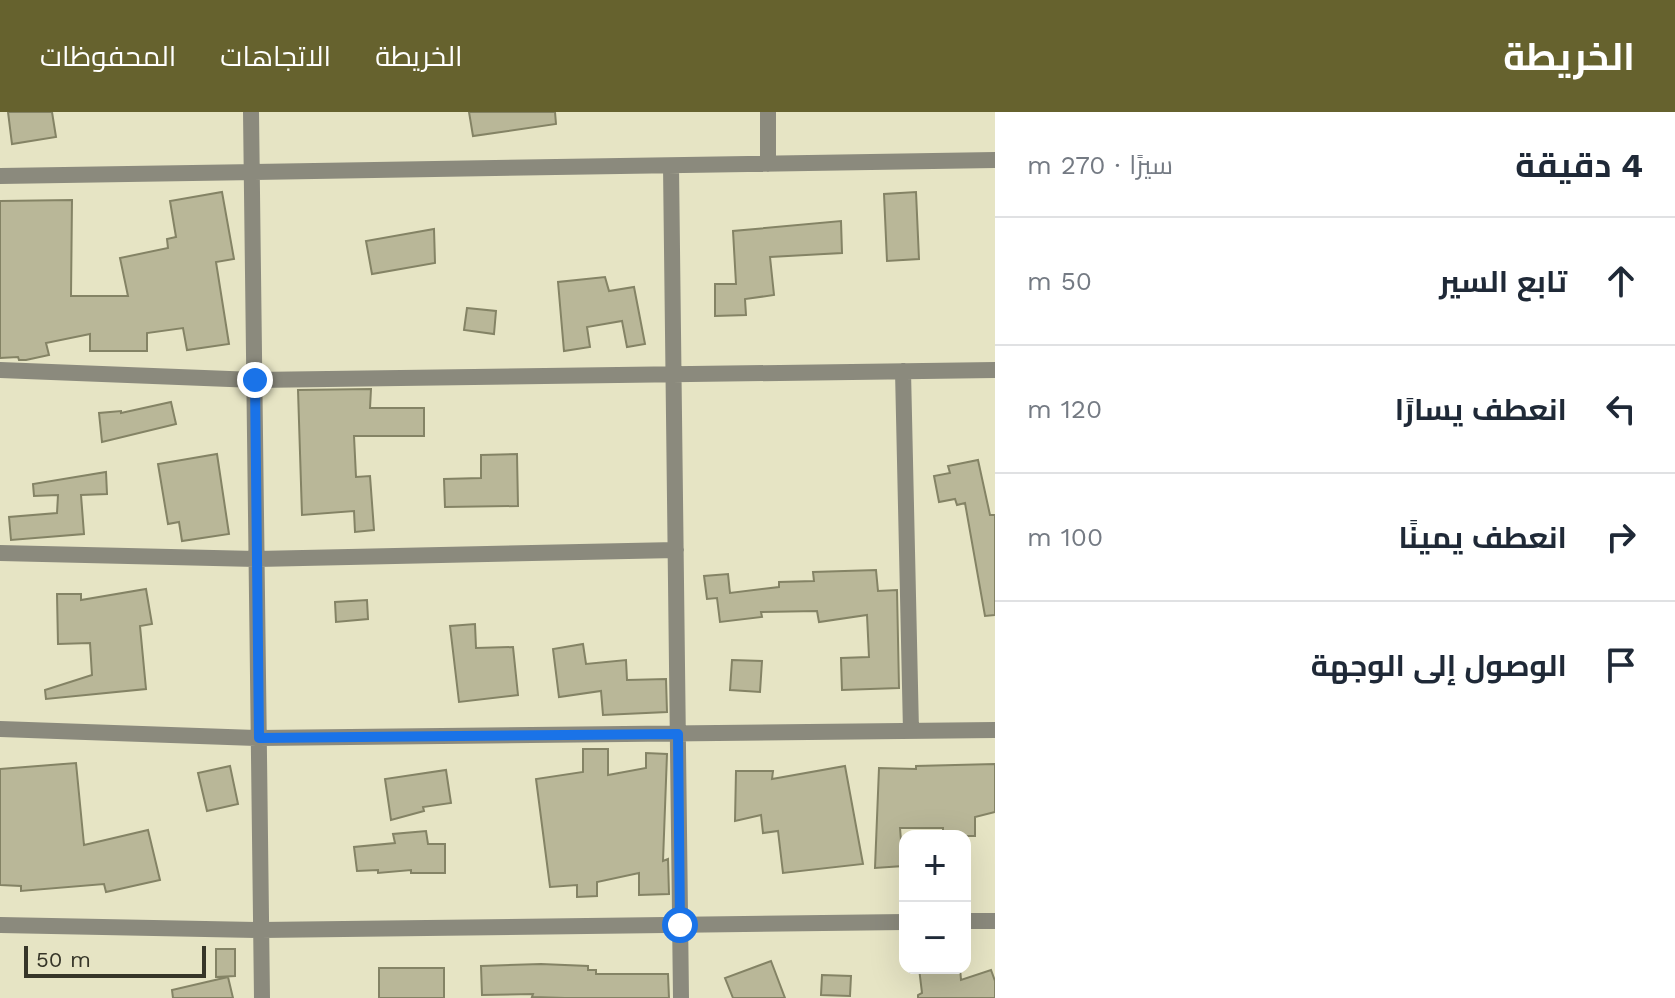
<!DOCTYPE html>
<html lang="ar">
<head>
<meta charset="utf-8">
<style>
	body { margin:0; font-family:"Work Sans",Cairo,sans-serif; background:#f2f2f3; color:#1f2937; direction:rtl }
	.controls { position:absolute; right:24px; bottom:24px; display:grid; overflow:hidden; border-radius:16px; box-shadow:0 8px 32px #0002 }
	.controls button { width:72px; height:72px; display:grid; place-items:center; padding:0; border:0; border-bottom:2px solid #e0e1e3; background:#fff; color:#1f2937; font:40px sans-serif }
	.scale { position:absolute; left:24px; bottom:20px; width:182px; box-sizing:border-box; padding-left:8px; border:4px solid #363528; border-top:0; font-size:22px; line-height:28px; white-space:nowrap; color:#363528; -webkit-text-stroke:6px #e6e4c4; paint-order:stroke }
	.stop { position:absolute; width:24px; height:24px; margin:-18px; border:6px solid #1a73e8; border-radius:50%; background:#fff }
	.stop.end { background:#1a73e8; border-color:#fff; box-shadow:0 2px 8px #0008 }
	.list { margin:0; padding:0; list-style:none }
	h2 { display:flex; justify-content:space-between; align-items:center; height:104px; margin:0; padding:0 32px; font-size:34px }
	h2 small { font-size:26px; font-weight:400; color:#747a83 }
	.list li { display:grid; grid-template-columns:52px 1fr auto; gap:24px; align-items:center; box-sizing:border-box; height:128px; padding:0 32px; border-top:2px solid #e0e1e3 }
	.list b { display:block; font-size:30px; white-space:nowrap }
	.list em { font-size:26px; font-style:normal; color:#747a83 }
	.icon { flex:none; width:44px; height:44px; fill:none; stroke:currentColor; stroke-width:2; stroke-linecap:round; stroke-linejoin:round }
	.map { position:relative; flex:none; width:995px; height:886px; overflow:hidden; direction:ltr }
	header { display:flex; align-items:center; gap:48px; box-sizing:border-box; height:112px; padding:0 40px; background:#66622e; color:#fff }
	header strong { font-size:38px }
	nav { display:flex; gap:44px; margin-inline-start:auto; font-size:28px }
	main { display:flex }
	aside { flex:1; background:#fff }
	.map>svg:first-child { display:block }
	.building { fill:#b9b798; stroke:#848365; stroke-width:2 }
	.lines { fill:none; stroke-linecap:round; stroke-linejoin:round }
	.street { stroke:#8b8a7d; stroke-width:16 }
	.route { stroke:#1a73e8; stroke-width:10 }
</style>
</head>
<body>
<header>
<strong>الخريطة</strong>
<nav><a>الخريطة</a><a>الاتجاهات</a><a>المحفوظات</a></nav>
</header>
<main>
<aside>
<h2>4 دقيقة<small>سيرًا · 270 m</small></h2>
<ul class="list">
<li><svg class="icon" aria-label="ahead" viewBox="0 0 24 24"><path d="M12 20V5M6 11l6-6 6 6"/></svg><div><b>تابع السير</b></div><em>50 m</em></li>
<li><svg class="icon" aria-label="left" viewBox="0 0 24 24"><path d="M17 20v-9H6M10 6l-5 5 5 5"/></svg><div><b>انعطف يسارًا</b></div><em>120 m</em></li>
<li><svg class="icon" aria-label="right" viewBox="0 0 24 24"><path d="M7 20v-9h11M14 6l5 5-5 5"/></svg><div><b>انعطف يمينًا</b></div><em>100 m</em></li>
<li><svg class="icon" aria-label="arrive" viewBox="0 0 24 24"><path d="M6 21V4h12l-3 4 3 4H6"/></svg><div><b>الوصول إلى الوجهة</b></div></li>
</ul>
</aside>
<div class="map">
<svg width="995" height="886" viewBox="0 0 995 886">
	<rect width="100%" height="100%" fill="#e6e4c4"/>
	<path class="building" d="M 8,0 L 52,0 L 56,25 L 12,32 Z
		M 469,0 L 555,0 L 556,12 L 473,24 Z
		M 222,80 L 234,147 L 216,150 L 229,232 L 187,238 L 183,216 L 147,221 L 147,239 L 90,239 L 90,222 L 46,231 L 49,243 L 26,248 L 19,248 L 18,245 L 0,246 L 0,89 L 72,88 L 71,184 L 128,184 L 120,146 L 168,136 L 167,127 L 176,125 L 170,89 Z
		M 916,80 L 919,147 L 887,149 L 884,82 Z
		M 841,109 L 842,141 L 770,145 L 774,183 L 745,187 L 746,203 L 715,204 L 715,172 L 736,172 L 733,119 Z
		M 434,117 L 435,151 L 372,162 L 366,129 Z
		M 605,165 L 609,179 L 634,175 L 645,232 L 627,235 L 622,209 L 587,215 L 590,235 L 564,239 L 558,170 Z
		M 467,196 L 496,199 L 494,222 L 464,218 Z
		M 371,277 L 370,296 L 424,296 L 424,324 L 354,324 L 356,365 L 370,364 L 374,418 L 355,420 L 354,399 L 302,403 L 298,278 Z
		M 171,290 L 176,312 L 102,330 L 99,301 L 121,299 L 121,301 Z
		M 217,342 L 229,422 L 182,429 L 179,410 L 168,412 L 158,352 Z
		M 517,342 L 518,394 L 445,395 L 444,367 L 481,366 L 481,343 Z
		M 978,348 L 990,403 L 995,403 L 995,503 L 985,504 L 965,391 L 957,393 L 955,387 L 939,390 L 934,364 L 950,361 L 948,354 Z
		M 106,360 L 107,382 L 81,383 L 84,422 L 11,428 L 9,405 L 57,401 L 58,383 L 34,384 L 33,372 Z
		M 876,458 L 878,479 L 897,478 L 899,576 L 842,578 L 841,546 L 869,545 L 867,503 L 819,510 L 817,499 L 761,500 L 762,505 L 720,510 L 717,486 L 707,487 L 704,464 L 728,462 L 730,481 L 779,475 L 779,470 L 814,469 L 813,460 Z
		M 146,477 L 152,512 L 140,514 L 146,577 L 46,587 L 45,578 L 92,563 L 90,531 L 58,532 L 57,482 L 81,482 L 81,488 Z
		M 367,488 L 368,507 L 336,510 L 335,490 Z
		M 475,512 L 476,536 L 513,535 L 518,583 L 459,590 L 450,514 Z
		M 583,532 L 586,552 L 626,548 L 627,568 L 666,567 L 667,600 L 603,603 L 601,579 L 559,585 L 553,537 Z
		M 732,548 L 762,549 L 760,580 L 730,578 Z
		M 583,637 L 608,637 L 608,663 L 646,656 L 646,641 L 667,642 L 663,749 L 668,747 L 669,782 L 639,783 L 639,761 L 597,770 L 597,784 L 577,785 L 577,773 L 550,775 L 536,667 L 583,660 Z
		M 76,651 L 84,733 L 148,718 L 160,768 L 106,780 L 104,772 L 21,779 L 21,774 L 0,773 L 0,657 Z
		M 995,652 L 995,700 L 975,705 L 975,724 L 943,724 L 943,716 L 900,716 L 903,754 L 875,756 L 879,656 L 916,657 L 916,654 Z
		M 230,654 L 238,692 L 207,699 L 198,661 Z
		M 845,654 L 863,752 L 783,761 L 778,719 L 763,721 L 761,703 L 735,709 L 736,659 L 773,659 L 772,667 Z
		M 446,658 L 451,691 L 423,695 L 424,699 L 391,708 L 385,667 Z
		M 426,719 L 428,732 L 445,732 L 445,761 L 411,761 L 411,758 L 378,761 L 378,758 L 357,759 L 354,735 L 395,731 L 393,722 Z
		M 216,837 L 235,837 L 235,864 L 216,865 Z
		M 771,849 L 785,886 L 733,886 L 725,866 Z
		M 541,852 L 588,854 L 588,858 L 596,858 L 596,862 L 668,862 L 669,886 L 565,886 L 532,885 L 533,882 L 482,883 L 481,854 Z
		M 379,856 L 444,856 L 444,886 L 379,886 Z
		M 919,856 L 960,856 L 961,868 L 991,858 L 995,869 L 995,886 L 918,886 L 918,883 L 922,881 Z
		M 822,863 L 851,864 L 850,884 L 821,883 Z
		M 228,865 L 233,886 L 173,886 L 172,878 Z"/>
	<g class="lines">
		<path class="street" d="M 251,0 L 262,886
			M 768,0 L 768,52
			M 671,54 L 681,886
			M 0,64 L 995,48
			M 0,258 L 255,268 L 995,258
			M 903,259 L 911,619
			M 0,441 L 257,447 L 676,438
			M 0,617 L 259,626 L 995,618
			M 965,809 L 995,809
			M 0,813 L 261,818 L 905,810"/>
	</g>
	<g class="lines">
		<path class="route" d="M 255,268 L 259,626 L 678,622 L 680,813"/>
	</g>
</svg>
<div class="controls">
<button>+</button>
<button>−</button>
</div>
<div class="scale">50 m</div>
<div class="stop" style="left:680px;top:813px"></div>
<div class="stop end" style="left:255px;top:268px"></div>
</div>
</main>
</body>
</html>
